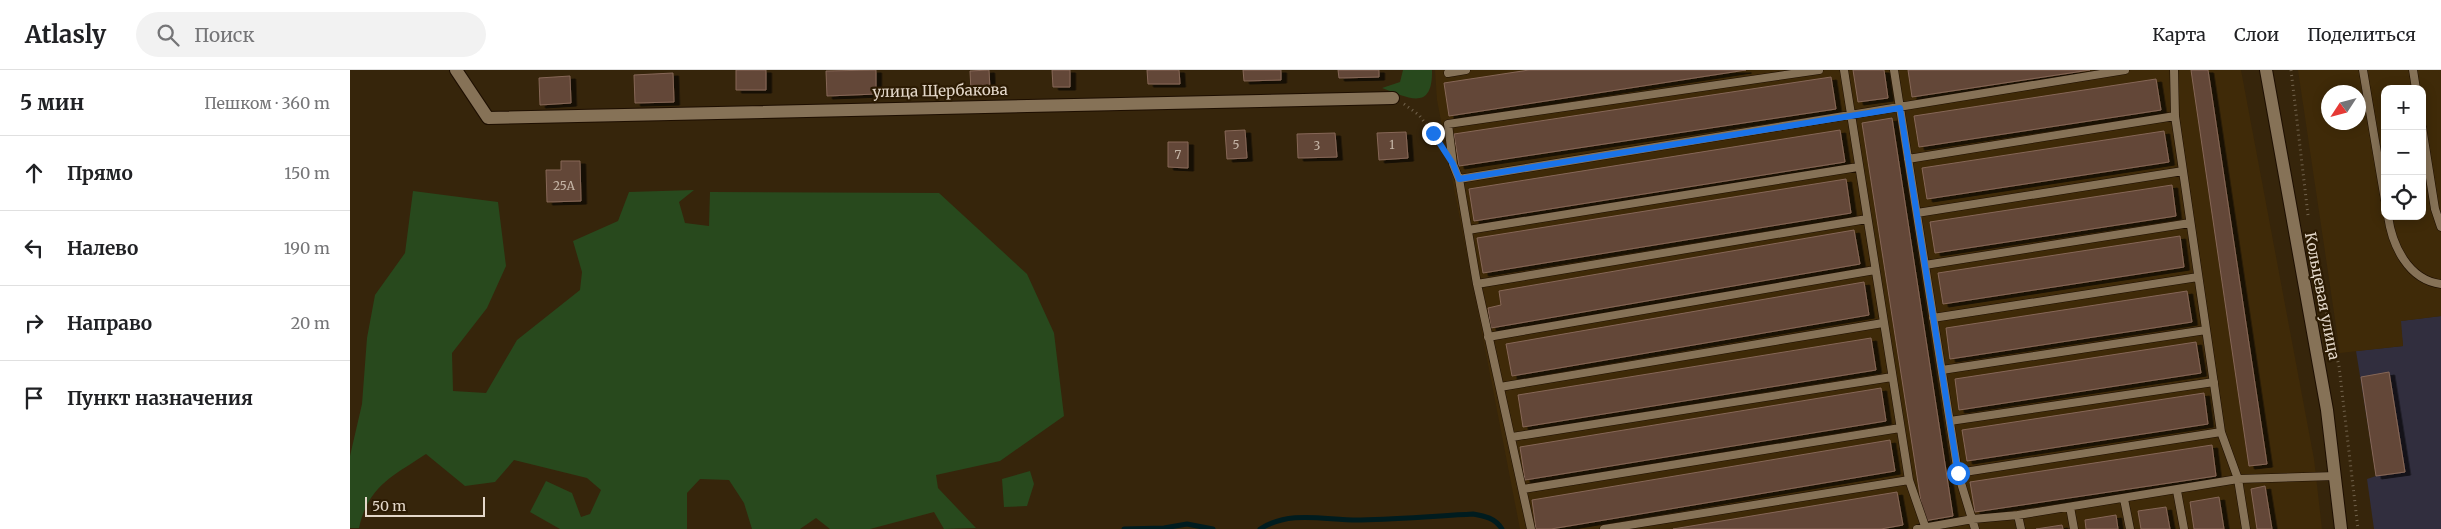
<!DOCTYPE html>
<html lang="ru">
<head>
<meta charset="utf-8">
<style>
	body { margin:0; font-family:Merriweather,serif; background:#f2f2f2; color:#202124 }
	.controls { position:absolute; right:15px; top:15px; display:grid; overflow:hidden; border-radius:10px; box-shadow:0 2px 12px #0003 }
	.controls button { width:45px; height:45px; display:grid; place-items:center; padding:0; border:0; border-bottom:1px solid #e0e0e0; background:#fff; color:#202124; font:25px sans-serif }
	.compass { position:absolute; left:1971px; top:15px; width:45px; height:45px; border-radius:50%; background:#fff; box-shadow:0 2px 12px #0003; rotate:234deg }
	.scale { position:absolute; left:15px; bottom:12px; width:120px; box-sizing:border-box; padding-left:5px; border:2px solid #e4d8ca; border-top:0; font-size:14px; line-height:18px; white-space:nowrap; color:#e4d8ca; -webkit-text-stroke:4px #2c1b03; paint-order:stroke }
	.stop { position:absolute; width:15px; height:15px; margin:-11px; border:4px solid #1a73e8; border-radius:50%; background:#fff }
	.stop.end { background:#1a73e8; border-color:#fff; box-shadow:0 1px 5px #0008 }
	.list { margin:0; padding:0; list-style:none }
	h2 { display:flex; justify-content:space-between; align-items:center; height:65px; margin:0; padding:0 20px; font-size:21px }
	h2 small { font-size:16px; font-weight:400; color:#757577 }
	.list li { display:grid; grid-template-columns:32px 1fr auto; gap:15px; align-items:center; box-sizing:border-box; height:75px; padding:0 20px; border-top:1px solid #e0e0e0 }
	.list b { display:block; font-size:19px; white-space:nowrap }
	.list em { font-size:16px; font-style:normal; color:#757577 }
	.icon { flex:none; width:28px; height:28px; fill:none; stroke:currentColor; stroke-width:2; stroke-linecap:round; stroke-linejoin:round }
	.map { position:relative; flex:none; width:2091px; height:459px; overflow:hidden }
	header { display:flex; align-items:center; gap:30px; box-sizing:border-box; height:70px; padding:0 25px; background:#fff; border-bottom:1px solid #e0e0e0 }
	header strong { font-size:24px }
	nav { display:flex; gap:28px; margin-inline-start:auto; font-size:18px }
	.search { width:350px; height:45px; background:#f2f2f2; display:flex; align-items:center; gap:12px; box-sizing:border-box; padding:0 18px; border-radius:28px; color:#757577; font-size:19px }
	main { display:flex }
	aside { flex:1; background:#fff }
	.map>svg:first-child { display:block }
	.commercial { fill:#312e3e }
	.built { fill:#3f2a08; fill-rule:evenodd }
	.green { fill:#28491d }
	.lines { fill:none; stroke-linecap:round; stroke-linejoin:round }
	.stream { stroke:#001c1f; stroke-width:5 }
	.building { fill:#634637; stroke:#866757; filter:url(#shadow) }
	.service-casing { stroke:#1d0e00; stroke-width:9 }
	.minor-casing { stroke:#1d0e00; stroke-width:14 }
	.tertiary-casing { stroke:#1d0e00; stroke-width:14 }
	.path { stroke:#72634d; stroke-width:3; stroke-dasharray:1 4; stroke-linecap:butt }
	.service { stroke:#867257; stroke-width:8 }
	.minor { stroke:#867257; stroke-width:12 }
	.tertiary { stroke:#867257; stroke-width:12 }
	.route { stroke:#1a73e8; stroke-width:6 }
	.labels { text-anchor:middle; stroke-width:4.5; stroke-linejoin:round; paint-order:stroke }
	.number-label { font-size:12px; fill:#c4b4a5 }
	.street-label { font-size:15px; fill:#e4d8ca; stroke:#2c1b03 }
</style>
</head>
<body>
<header>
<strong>Atlasly</strong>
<div class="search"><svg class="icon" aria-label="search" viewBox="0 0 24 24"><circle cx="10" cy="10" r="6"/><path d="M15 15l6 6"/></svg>Поиск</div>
<nav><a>Карта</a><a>Слои</a><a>Поделиться</a></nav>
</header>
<main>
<aside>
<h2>5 мин<small>Пешком · 360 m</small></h2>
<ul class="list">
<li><svg class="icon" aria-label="ahead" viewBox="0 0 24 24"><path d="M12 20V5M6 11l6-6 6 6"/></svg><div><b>Прямо</b></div><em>150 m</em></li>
<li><svg class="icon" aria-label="left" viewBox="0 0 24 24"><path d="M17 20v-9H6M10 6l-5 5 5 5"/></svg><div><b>Налево</b></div><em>190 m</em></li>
<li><svg class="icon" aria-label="right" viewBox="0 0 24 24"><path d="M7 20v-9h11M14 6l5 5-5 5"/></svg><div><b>Направо</b></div><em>20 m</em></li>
<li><svg class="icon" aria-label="arrive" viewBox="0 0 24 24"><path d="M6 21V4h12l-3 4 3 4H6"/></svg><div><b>Пункт назначения</b></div></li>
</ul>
</aside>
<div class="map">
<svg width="2091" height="459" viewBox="0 0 2091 459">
	<defs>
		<filter id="shadow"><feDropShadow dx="5.5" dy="3" stdDeviation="0" flood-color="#0009"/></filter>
	</defs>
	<rect width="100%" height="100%" fill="#36250b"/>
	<path class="commercial" d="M 2091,246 L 2091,459 L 2024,459 L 2017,409 L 2026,406 L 2006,281 L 2053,276 L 2050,251 Z"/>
	<path class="built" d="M 1085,0 L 1891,0 L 1964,389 L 1972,459 L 1170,459 L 1087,30 Z
		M 1948,0 L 2091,0 L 2091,246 L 2051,251 L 2053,276 L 1990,283 ZM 2035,19 L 2072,19 L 2072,146 L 2035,146 ZM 1978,22 L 2008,22 L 2008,52 L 1978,52 Z"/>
	<path class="green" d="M 1053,0 L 1082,0 C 1083,43 1057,27 1032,18 L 1050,12 Z
		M 344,120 L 329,132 L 335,153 L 359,156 L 360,122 L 589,123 L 677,204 L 704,263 L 714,346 L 650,391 L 586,405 L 588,418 L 626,458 L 594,459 L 584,442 L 520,459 L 480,459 L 466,448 L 450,459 L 402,459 L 394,433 L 379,410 L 350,409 L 337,423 L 337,459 L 210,459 L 180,442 L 196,411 L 222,423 L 231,447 L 240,444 L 251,420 L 237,408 L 164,390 L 145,412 L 115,416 L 76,384 C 43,406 18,416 9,458 L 0,458 L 0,386 L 12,334 L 17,268 L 25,225 L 55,183 L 63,121 L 148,132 L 156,196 L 137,238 L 102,283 L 103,321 L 136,323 L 167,270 L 230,220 L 232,202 L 223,171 L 268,151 L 279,122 Z
		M 680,401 L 684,414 L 677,436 L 654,437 L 652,409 Z"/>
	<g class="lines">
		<path class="stream" d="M 774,459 L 814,458 L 837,454 L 863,459
			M 910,459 C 942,439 977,451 1011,450 C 1049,449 1086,446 1123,444 C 1135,446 1145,448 1152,459"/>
	</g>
	<path class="building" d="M 386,0 L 416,0 L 416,20 L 386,20 Z
		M 526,0 L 526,24 L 477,26 L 476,1 Z
		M 639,0 L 640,20 L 621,21 L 620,1 Z
		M 702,0 L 720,0 L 720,17 L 703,17 Z
		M 797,0 L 829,0 L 830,14 L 798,14 Z
		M 893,0 L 931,0 L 931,10 L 894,11 Z
		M 988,0 L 1029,0 L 1029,7 L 989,8 Z
		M 1179,0 L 1396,0 L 1099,46 L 1094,13 Z
		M 1503,0 L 1534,0 L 1538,28 L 1508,32 Z
		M 1558,0 L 1740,0 L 1562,27 Z
		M 1841,0 L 1858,0 L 1917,394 L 1899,396 Z
		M 323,3 L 324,32 L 285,33 L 284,5 Z
		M 220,6 L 221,33 L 190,35 L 189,8 Z
		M 1481,7 L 1486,39 L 1109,96 L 1104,64 Z
		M 1806,9 L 1811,40 L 1569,77 L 1564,46 Z
		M 1542,48 L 1603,446 L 1574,451 L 1512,53 Z
		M 895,60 L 897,88 L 877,89 L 875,61 Z
		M 1490,60 L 1495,92 L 1124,151 L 1119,119 Z
		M 1814,61 L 1819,92 L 1577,129 L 1572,98 Z
		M 1056,62 L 1058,88 L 1029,90 L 1027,63 Z
		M 985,63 L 987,87 L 948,88 L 947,64 Z
		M 818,72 L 838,72 L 838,98 L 818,97 Z
		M 211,91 L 230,91 L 231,131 L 197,132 L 196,100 L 211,100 Z
		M 1496,109 L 1501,143 L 1133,203 L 1127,168 Z
		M 1822,115 L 1826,146 L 1585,183 L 1580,152 Z
		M 1504,160 L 1510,194 L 1141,258 L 1138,238 L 1151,235 L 1149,221 Z
		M 1830,166 L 1834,197 L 1593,234 L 1588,203 Z
		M 1514,212 L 1519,245 L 1162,306 L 1156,274 Z
		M 1837,221 L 1842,252 L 1600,289 L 1596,258 Z
		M 1521,268 L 1526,300 L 1173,357 L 1168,325 Z
		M 1846,272 L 1851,303 L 1609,340 L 1605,309 Z
		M 2039,302 L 2055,402 L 2026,406 L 2011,307 Z
		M 1531,318 L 1536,351 L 1175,410 L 1170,377 Z
		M 1854,323 L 1858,354 L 1617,391 L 1612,360 Z
		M 1540,370 L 1545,401 L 1201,459 L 1186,459 L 1182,430 Z
		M 1862,375 L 1866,406 L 1625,442 L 1620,412 Z
		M 1915,416 L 1922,459 L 1907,459 L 1901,419 Z
		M 1547,422 L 1553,455 L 1531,459 L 1323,459 Z
		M 1869,427 L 1874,459 L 1844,459 L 1840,432 Z
		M 1816,437 L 1820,459 L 1791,459 L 1788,441 Z
		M 1766,445 L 1768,459 L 1736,459 L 1735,450 Z
		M 1712,455 L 1713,459 L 1686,459 Z"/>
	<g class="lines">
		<defs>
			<path id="service" d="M 1494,0 L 1559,410 L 1576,459
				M 1544,0 L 1608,403 L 1625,459
				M 1824,0 L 1825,46 L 1871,362 L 1888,409 L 1896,459
				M 2013,0 L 2035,130
				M 2063,0 L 2066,19
				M 1098,3 L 1116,0
				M 2072,57 L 2085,139 L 2091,157
				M 1558,89 L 1825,46
				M 1109,109 L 1775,0
				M 1567,143 L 1833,101
				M 2038,146 C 2042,175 2058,210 2091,214
				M 1118,160 L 1508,97
				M 1575,195 L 1840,153
				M 1127,214 L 1517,149
				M 1583,248 L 1848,207
				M 1138,267 L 1525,200
				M 1592,300 L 1856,260
				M 1150,317 L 1533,253
				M 1600,351 L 1864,312
				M 1162,367 L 1542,307
				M 1608,403 L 1871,362
				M 1173,419 L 1550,358
				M 1827,421 L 1834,459
				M 1774,429 L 1780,459
				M 1720,437 L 1724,459
				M 1668,445 L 1671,459
				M 1181,459 L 1127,214 L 1109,109 L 1103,94 L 1098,54 L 1469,0
				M 1254,459 L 1559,410
				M 1567,459 L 1623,449 L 1668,445 L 1888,409 L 1986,406"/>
			<path id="minor" d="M 106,0 L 138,48 L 1043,28"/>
			<path id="tertiary" d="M 1916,0 L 1977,340 L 1991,459"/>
		</defs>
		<use href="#service" class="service-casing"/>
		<use href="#minor" class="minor-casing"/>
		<use href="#tertiary" class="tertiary-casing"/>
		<path class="path" d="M 1941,0 L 1958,145
			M 1054,34 L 1069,45 L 1088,71
			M 1972,223 L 1989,296 L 2008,459"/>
		<use href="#service" class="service"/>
		<use href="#minor" class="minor"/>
		<use href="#tertiary" class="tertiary"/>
	</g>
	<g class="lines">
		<path class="route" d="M 1083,63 L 1103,94 L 1109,109 L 1550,38 L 1608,403"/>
	</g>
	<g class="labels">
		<g class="number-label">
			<text x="886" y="79">5</text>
			<text x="1042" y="79">1</text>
			<text x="967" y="80">3</text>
			<text x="828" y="89">7</text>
			<text x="214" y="120">25А</text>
		</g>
		<g class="street-label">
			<text transform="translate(590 21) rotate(-1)" y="5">улица Щербакова</text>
			<text transform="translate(1972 226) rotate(79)" y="5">Кольцевая улица</text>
		</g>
	</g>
</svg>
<div class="controls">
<button>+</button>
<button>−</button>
<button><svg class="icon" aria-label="locate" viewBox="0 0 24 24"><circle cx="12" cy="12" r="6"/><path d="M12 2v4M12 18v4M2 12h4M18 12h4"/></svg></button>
</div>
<svg class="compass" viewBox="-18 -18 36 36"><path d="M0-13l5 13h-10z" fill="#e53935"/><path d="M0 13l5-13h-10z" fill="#757577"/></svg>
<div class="scale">50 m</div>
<div class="stop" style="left:1608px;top:403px"></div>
<div class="stop end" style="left:1083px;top:63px"></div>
</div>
</main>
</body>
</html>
